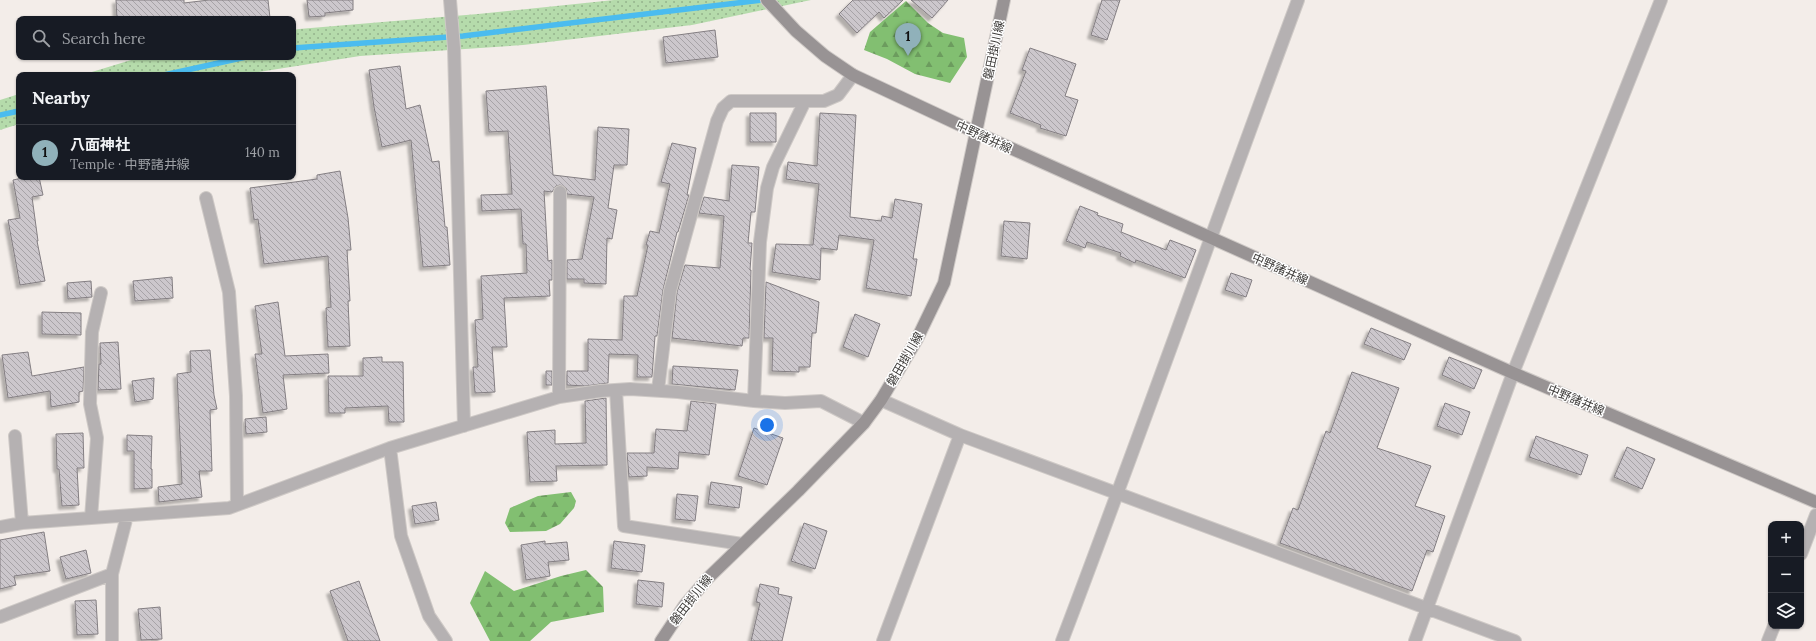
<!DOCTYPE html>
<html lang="en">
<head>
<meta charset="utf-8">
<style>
	body { margin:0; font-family:Lora,"Noto Sans JP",serif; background:#242831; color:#f1f3f6 }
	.controls { position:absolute; right:12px; bottom:12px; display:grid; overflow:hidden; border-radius:8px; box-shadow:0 1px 3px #0004 }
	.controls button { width:36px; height:36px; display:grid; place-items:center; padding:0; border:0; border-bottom:1px solid #363941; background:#171b24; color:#f1f3f6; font:20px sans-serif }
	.you { position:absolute; left:767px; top:425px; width:14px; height:14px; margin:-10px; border:3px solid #fff; border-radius:50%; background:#1a73e8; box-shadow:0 0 0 6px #1a73e833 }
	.badge { display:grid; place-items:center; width:26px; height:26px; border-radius:50%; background:#90b1ba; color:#111; font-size:13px; font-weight:700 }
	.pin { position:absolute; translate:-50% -33px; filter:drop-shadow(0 1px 2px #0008) }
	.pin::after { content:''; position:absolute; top:21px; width:14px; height:12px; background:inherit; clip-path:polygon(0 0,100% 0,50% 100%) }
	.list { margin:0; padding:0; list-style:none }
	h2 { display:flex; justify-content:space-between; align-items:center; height:52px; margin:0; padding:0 16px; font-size:17px }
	h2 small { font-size:13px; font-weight:400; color:#9ea1a6 }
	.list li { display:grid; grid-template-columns:26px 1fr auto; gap:12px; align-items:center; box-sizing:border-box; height:56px; padding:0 16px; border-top:1px solid #363941 }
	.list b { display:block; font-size:15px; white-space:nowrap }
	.list p { margin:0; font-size:13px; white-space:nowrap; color:#9ea1a6 }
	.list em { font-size:13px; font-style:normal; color:#9ea1a6 }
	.icon { flex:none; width:22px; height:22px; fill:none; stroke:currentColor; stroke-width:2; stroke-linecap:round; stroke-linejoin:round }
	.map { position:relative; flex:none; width:1816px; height:641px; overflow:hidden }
	.search { position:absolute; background:#171b24; box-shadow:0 1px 3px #0004; left:16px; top:16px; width:280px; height:44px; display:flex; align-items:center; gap:10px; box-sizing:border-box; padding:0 14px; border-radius:8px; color:#9ea1a6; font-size:15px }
	.panel { position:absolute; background:#171b24; box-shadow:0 1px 3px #0004; left:16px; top:72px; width:280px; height:108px; border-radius:8px }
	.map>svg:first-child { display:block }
	.grass { fill:url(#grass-dots) }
	.forest { fill:url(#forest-firs) }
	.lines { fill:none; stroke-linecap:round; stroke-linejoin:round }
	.stream { stroke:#4bbcef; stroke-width:5.5 }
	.building { fill:url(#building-back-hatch); stroke:#837e82; filter:url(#shadow) }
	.street-casing { stroke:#cec9c6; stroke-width:14 }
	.secondary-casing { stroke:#cec9c6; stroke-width:14 }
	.street { stroke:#b5b1b2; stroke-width:12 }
	.secondary { stroke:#989394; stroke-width:12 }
	.labels { text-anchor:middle; stroke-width:3; stroke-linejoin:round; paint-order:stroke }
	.street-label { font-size:12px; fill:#3c3a38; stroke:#fff }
</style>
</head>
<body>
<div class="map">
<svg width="1816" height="641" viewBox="0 0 1816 641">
	<defs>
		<pattern id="grass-dots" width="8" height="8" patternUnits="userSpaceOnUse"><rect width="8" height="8" fill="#b5dbab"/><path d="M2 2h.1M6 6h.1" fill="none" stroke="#94b38c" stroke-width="1.8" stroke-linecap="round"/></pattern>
		<pattern id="forest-firs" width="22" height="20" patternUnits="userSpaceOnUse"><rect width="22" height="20" fill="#82bf71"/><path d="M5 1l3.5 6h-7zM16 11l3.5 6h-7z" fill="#6c9c5e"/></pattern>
		<pattern id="building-back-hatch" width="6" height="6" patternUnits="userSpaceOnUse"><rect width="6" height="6" fill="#ccc7cc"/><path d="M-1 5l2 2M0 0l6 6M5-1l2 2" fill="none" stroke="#a7a3a7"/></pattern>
		<filter id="shadow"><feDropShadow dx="-3.5" dy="3.5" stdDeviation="1" flood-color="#0004"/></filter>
	</defs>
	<rect width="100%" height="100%" fill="#f3ede9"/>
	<path class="grass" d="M 614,0 L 811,0 L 692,25 L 523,45 L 360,56 L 239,75 L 82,75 L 141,57 L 293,57 L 293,30 L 299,29 L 478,14 Z
		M 19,94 L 19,124 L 0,130 L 0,100 Z"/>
	<path class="forest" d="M 906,1 L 928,23 L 943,33 L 964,38 L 967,57 L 950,83 L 915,74 L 887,59 L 864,50 L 870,32 Z
		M 571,492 L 576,501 L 574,508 L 560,524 L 546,531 L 510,532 L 505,523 L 510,508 L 538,496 Z
		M 586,570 L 603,587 L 604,612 L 551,622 L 530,641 L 490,641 L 470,603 L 485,571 L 514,591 L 561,576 Z"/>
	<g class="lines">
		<path class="stream" d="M 293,48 L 463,36 L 762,0
			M 164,75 L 246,57
			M 0,115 L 19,111"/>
	</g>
	<path class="building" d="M 116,0 L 184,0 L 184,3 L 209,0 L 268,0 L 270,18 L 117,19 Z
		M 307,0 L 353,0 L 353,10 L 325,13 L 325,16 L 309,17 Z
		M 853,0 L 903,0 L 884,18 L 879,12 L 857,33 L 839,14 Z
		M 911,0 L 948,0 L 932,18 Z
		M 1102,0 L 1120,0 L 1107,40 L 1091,35 Z
		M 715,30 L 718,57 L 666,63 L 663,37 Z
		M 1030,48 L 1076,64 L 1065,96 L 1078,100 L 1066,136 L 1040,128 L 1041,125 L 1010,113 L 1026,71 L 1022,70 Z
		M 400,66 L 406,109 L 420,105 L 432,162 L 439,161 L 445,227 L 447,227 L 450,265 L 423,267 L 411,140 L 382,147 L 374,107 L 369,70 Z
		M 546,86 L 553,175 L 595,180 L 598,127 L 629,129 L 627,165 L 614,165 L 608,208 L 617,210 L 612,239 L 607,238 L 606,284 L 584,283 L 584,279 L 567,279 L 567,260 L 582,259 L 594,197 L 567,194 L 566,188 L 560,185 L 556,186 L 552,192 L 544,191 L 548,261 L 552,260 L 552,280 L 549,280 L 550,296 L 504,298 L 507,347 L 492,347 L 495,392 L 475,393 L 473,367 L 478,367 L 475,320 L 483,319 L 481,276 L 527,273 L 526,244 L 523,244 L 521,209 L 482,211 L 481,195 L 512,194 L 508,131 L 489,132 L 486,91 Z
		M 750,113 L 776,113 L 776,142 L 750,142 Z
		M 820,113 L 856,115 L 850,217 L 881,221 L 882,216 L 892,218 L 895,199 L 922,204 L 913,259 L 917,259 L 911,296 L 866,288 L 874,240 L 839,235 L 837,250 L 821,248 L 820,280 L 772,272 L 776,244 L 813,245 L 819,184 L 786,179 L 788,162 L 817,166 Z
		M 672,143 L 696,148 L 687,195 L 689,195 L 678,232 L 677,232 L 663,290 L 657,336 L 655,336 L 652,377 L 637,377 L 638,355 L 609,354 L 608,383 L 585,386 L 567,385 L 567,371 L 588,371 L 588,339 L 622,340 L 624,296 L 637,296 L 648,245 L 646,245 L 650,231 L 659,233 L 670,184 L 661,182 Z
		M 732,165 L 759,167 L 755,212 L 751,212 L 748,243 L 752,243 L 750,270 L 751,270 L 749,338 L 743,338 L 742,346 L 672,338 L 677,292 L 685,265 L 720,268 L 724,216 L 699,213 L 704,197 L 729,201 Z
		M 340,171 L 348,218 L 351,250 L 347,250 L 350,301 L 348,301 L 350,346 L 328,347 L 326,308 L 331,307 L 328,256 L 264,264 L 258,219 L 254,220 L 250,188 L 317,179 L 317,175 Z
		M 27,177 L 39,177 L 43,195 L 32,197 L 38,241 L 37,241 L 45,281 L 20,285 L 8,220 L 20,218 L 13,180 Z
		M 1080,206 L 1098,213 L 1097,215 L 1123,224 L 1121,232 L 1166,250 L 1170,240 L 1196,250 L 1185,278 L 1136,260 L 1135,263 L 1120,256 L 1121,253 L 1087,242 L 1085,248 L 1066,241 Z
		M 1004,221 L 1030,223 L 1027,259 L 1001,256 Z
		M 1231,273 L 1252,280 L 1246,297 L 1225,290 Z
		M 172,277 L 173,298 L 135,301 L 133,281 Z
		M 91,281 L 92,297 L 68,299 L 67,283 Z
		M 766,282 L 819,302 L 816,333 L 812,333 L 810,367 L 799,367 L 799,372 L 772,371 L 773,338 L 764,338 Z
		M 278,302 L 285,356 L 328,354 L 329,373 L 283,375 L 287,409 L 263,413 L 255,354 L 262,354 L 255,306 Z
		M 42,312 L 81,313 L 81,335 L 42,334 Z
		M 855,314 L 880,324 L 868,357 L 843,347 Z
		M 1371,328 L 1411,344 L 1404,360 L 1364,344 Z
		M 118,342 L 121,389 L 98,390 L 99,364 L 101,364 L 100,343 Z
		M 210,350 L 214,395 L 217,409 L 210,410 L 212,471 L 199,471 L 202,497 L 159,502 L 158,487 L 182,484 L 177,374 L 191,372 L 190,351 Z
		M 28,352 L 32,376 L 84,367 L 83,391 L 79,392 L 79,402 L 51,407 L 50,391 L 8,398 L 2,355 Z
		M 382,357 L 382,362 L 403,362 L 404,422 L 389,422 L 388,406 L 345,408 L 345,413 L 329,413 L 328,376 L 363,376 L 363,358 Z
		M 1449,357 L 1482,370 L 1474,389 L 1442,375 Z
		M 673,366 L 738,370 L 735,390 L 672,384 Z
		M 546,371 L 552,371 L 552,385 L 546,385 Z
		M 1352,372 L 1399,388 L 1377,448 L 1431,466 L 1415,506 L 1445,516 L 1433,552 L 1427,550 L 1412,591 L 1280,543 L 1293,508 L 1298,510 L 1326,431 L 1330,433 Z
		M 154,378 L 153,399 L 135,402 L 132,381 Z
		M 606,398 L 607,465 L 556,466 L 557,481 L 530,482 L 527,432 L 555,430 L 555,444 L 586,443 L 585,401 Z
		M 691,401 L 716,404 L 709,455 L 679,452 L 678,469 L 647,467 L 647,476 L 629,477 L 627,453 L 654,453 L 656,429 L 687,431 Z
		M 1445,403 L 1470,412 L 1462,435 L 1437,426 Z
		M 266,417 L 267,432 L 246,434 L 245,419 Z
		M 754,428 L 783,438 L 767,485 L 738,476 Z
		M 83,433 L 84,468 L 77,468 L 79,505 L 62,506 L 59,469 L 57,469 L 56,434 Z
		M 127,435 L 152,436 L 151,469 L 152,469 L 152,488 L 134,489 L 134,451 L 127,451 Z
		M 1536,436 L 1588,455 L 1581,475 L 1529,457 Z
		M 1627,447 L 1655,459 L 1642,489 L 1614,477 Z
		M 711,482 L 742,487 L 739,508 L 708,504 Z
		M 677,494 L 698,496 L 695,521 L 675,519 Z
		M 436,502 L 439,520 L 415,524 L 412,506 Z
		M 804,523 L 827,531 L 815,569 L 791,561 Z
		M 44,532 L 50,571 L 14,576 L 16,585 L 0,589 L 0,540 Z
		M 545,541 L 545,544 L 567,542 L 569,560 L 548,562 L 550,576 L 526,580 L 521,545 Z
		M 614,541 L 645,545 L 642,572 L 611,568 Z
		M 86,550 L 91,573 L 66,579 L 60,557 Z
		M 638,580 L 664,583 L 662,607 L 636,604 Z
		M 359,581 L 380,641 L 348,641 L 330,591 Z
		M 760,584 L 779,588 L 778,594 L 792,597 L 782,641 L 751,641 L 760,603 L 756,602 Z
		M 96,600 L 98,634 L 77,635 L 75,601 Z
		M 160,607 L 162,639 L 141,640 L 138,609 Z"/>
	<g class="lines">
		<defs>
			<path id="street" d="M 450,0 L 454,48 L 464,426
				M 206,198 L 229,292 L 236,396 L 237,505
				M 616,390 L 624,526 L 742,544
				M 658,390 L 670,291 L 717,121 L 723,108 L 731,101 L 824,101 L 838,95 L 853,75
				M 559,397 L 560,192
				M 881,400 L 960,435 L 1515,641
				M 754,401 L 760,242 L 767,188 L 773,167 L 805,101
				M 15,436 L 22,523
				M 390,448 L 401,536 L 429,616 L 446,641
				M 91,518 L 97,438 L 90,404 L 92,332 L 101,293
				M 0,527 L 22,523 L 229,508 L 390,448 L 559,397 L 600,391 L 630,389 L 678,392 L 754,401 L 785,403 L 821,401 L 864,423
				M 1801,554 L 1816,515
				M 0,617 L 112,574
				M 112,641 L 112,574 L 127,516
				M 883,641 L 960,435
				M 1062,641 C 1143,428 1219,213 1298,0
				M 1415,641 L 1513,373 L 1661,0
				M 1768,641 L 1774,626"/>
			<path id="secondary" d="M 767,0 L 796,31 L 825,56 L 853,75 L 977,133 L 1513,373 L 1816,502
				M 661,641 L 685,605 L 708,578 L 798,491 L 864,423 L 881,400 L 917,339 L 944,283 L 1004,0"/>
		</defs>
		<use href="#street" class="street-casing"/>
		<use href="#secondary" class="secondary-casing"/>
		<use href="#street" class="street"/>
		<use href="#secondary" class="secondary"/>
	</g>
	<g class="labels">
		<g class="street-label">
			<text transform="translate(994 50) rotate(-78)" y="4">磐田掛川線</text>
			<text transform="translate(984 137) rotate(25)" y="4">中野諸井線</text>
			<text transform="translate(1280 269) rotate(24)" y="4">中野諸井線</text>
			<text transform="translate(905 359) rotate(-60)" y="4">磐田掛川線</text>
			<text transform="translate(1576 400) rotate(23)" y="4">中野諸井線</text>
			<text transform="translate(691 600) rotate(-52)" y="4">磐田掛川線</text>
		</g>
	</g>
</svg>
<div class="controls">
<button>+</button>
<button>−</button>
<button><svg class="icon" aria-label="layers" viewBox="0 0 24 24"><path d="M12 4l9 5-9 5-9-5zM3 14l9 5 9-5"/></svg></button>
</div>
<div class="you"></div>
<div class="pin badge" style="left:908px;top:56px">1</div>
<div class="search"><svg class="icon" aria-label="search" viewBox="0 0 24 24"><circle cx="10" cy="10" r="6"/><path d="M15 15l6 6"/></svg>Search here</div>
<section class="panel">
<h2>Nearby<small></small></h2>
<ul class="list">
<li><span class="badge">1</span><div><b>八面神社</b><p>Temple · 中野諸井線</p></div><em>140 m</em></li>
</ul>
</section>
</div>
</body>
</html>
